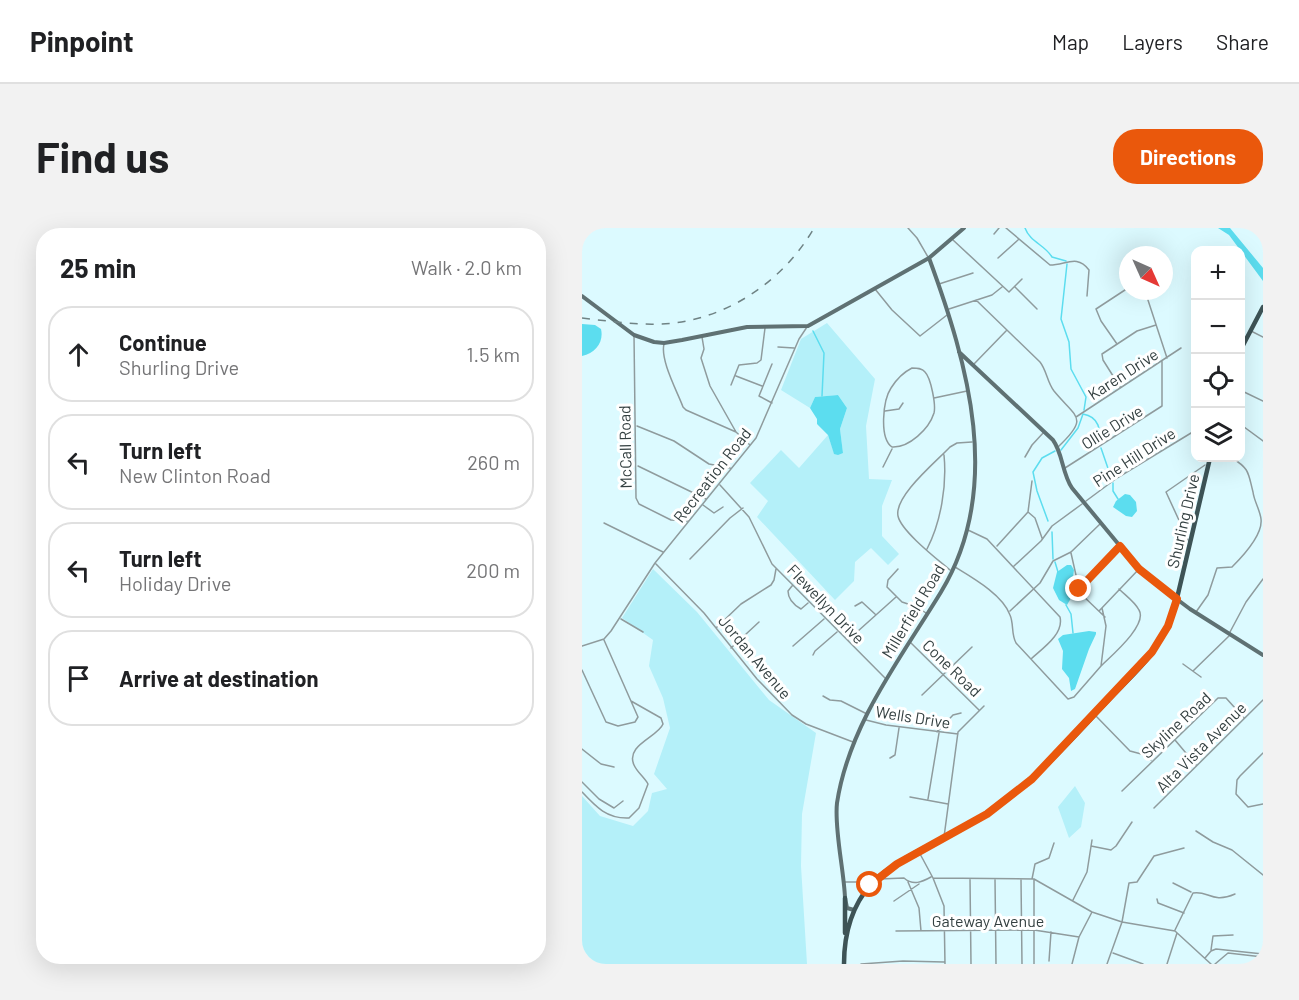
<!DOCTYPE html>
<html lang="en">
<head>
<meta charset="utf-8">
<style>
	body { margin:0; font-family:Barlow,sans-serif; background:#f2f2f2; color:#202124 }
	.controls { position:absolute; right:18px; top:18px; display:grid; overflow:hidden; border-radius:12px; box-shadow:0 6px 24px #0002 }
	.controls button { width:54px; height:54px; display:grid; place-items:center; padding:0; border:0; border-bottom:2px solid #e0e0e0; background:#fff; color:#202124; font:30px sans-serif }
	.compass { position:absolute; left:537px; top:18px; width:54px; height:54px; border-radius:50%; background:#fff; box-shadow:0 6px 24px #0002; rotate:135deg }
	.stop { position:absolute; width:18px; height:18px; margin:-14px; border:4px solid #ea580c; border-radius:50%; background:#fff }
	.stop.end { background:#ea580c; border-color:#fff; box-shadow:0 2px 6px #0008 }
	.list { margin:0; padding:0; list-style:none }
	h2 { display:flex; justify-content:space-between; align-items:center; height:78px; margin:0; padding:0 24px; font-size:26px }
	h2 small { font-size:20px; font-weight:400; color:#757577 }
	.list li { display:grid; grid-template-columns:39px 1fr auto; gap:18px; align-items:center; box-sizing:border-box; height:96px; margin:0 12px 12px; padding:0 12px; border:2px solid #e0e0e0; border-radius:24px }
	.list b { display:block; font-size:22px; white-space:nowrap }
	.list p { margin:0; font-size:20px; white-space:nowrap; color:#757577 }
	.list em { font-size:20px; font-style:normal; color:#757577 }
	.icon { flex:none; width:33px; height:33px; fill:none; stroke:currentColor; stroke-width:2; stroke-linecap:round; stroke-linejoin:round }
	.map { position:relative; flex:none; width:681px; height:736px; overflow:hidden; border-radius:24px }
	header { display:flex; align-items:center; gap:36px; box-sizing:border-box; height:84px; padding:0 30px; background:#fff; border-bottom:2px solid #e0e0e0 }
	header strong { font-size:28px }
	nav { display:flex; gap:33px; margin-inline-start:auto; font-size:21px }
	.intro { display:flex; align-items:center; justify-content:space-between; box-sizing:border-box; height:144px; padding:0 36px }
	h1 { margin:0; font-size:42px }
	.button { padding:15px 27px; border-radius:24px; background:#ea580c; color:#fff; font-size:21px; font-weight:700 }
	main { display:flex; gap:36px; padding:0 36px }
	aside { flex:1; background:#fff; border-radius:24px; box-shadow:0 6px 24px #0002 }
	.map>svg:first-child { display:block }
	.green { fill:#b4f0f9 }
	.water { fill:#5cddef }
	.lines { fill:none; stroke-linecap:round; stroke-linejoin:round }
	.stream { stroke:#5cddef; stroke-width:1.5 }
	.street { stroke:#8f9b9d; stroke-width:1.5 }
	.secondary { stroke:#5f7173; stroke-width:4 }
	.primary { stroke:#3d5356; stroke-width:4.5 }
	.rail { stroke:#6f8284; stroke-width:1.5; stroke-dasharray:8 8; stroke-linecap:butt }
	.route { stroke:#ea580c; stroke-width:8 }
	.labels { text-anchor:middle; stroke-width:6; stroke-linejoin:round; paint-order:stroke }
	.street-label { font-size:16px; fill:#344041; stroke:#fff }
</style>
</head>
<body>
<header>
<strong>Pinpoint</strong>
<nav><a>Map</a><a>Layers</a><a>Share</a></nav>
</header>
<div class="intro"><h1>Find us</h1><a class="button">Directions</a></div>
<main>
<aside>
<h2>25 min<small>Walk · 2.0 km</small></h2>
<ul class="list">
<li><svg class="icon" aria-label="ahead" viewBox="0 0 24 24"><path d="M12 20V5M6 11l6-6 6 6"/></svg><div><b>Continue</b><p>Shurling Drive</p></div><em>1.5 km</em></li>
<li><svg class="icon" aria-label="left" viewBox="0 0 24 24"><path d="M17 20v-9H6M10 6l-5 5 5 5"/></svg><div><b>Turn left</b><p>New Clinton Road</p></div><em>260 m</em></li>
<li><svg class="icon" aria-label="left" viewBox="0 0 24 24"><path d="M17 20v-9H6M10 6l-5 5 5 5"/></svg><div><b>Turn left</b><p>Holiday Drive</p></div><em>200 m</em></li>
<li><svg class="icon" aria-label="arrive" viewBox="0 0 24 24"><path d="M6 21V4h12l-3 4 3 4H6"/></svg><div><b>Arrive at destination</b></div></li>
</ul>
</aside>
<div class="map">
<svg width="681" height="736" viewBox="0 0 681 736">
	<rect width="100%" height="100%" fill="#dcfaff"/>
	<path class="green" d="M 245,95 L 293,151 L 284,198 L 287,251 L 310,252 L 300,278 L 300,308 L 317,326 L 306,337 L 289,320 L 273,334 L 272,353 L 253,372 L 175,289 L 186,273 L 168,255 L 199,222 L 217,240 L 246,207 L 252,225 L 261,225 L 258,201 L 265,180 L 256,167 L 233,169 L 228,180 L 199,162 L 219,111 Z
		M 71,341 L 115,384 L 187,472 L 234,505 L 220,586 L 219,638 L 225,736 L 0,736 L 0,568 L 18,588 L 51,598 L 66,583 L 70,565 L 85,561 L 72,546 L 88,500 L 81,470 L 67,438 L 71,412 L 40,390 Z
		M 493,558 L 503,575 L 499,599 L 487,610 L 476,579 Z"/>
	<path class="water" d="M 636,0 L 648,0 L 681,40 L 681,53 L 647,7 Z
		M 0,96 L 13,97 L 19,101 C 22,114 14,125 0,128 Z
		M 256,167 L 265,180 L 258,201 L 261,225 L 256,227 L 252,226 L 246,207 L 235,196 L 235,191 L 228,180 L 233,169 Z
		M 543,266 L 548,267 L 554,274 L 555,283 L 550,289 L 544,288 L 531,279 L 534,273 Z
		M 485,337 L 489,337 L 492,342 L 491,349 L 485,352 L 486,362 L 489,370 L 485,377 L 477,372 L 471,360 L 475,344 Z
		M 507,403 L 514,404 L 514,406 L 507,421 L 493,461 L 489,463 L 487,450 L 480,441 L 481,423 L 476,411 L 481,407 Z"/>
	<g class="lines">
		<path class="stream" d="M 443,0 C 448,14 463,17 470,29 L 484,33
			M 485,36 L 479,91 L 487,114 L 489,141 L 504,169 L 502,182
			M 231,103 L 242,125 L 240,168
			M 501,186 C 518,189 518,202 518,216
			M 519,220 L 530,252
			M 479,222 L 496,200 L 501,186
			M 531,255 L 531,263 L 536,271
			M 466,293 L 455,263 L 451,244 L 460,230 L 473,223
			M 470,304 L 471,331
			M 473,334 L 476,344
			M 484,377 L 489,386 L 491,405"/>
		<path class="street" d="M 326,0 L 335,10 L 346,29
			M 424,0 L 468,37 C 484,37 495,26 507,42 L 505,68
			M 412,6 L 417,0
			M 371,12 L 427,64 L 440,51
			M 416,30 L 436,12
			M 357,56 L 391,45
			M 433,59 L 455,81
			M 293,61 L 310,82 L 338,108 L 365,87
			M 563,63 L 585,130
			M 394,72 L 458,134 C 465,143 465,154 472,163 C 494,190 508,189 476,219
			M 367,81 L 410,67 L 420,59
			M 669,103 L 681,109
			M 52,107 L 54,270 L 57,276 L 89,292 L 107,293
			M 120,109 L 122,121 L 119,130 L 128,158 L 154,204 L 168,217
			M 82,116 C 78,132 95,163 101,179 L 104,182 L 154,204
			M 535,116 L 519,93 L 514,81 L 546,60
			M 196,119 L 212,120
			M 392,136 L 424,103
			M 330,140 C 335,140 340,140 343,144 C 349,150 354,177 352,185 C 347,201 327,220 310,219 C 297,210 301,172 309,160 C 314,152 322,144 330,140 Z
			M 154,148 L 180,158
			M 149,157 L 157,137 L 175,135 L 179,132 L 183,100
			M 538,159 L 521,132 L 520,126 L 555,103 L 574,97
			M 658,162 L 681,173
			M 352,170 L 385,163
			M 190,175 L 177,168 L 190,136
			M 303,183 L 317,181 L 321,175
			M 494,189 L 599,120
			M 658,196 L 681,213
			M 55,198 L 92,213 L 127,236 L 148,240
			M 443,229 L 450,217 L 462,204
			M 56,238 L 124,271
			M 301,239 L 310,221
			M 483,240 L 580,178 L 580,133
			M 138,257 L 167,289 L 190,336 L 303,450
			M 504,273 L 535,250 L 614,202
			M 121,277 L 132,285 L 141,279
			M 446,284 L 450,253
			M 22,295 L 81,324
			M 386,302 L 405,311 L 478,389 C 482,406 461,420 449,431
			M 607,314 L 584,264 L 623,237
			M 415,318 L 446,284 L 453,290 L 460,310
			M 345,321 C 359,294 365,257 362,227
			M 489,325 L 498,365 L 523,389
			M 108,331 L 148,290 L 161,280
			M 74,336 L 122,385 L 175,451 L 210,487 L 224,496 L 271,514
			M 432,338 L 459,313 L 470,298 L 500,276
			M 373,339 C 391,350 421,367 428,387 C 432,396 429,406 434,415 L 486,471 L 492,469 L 519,438 L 524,398 L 520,380
			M 316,341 L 306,352 L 305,359 L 320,374 L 335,379 L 344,385
			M 368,342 C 355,331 319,303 316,288 C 312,268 355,233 368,219 L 375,215 L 390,214
			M 210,358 L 206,363 C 206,371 212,377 219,381 L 226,375
			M 497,361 L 537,319
			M 273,378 L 280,374 L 293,386
			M 428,383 L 458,355 L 471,333 L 489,324 L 518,296
			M 517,383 L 557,341
			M 614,384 L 626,367 L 635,340 L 650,339 C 661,328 681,307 679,291 C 678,282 672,273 671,264 C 666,245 668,241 650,230
			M 39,391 L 61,404
			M 135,399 L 159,376 L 189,357 L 192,352 L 194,341
			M 648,404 L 664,374 L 681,351
			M 266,412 L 314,369
			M 328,414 L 397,482
			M 0,418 L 22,411 L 29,403 L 73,335 L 174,210 L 217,111 L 225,99
			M 211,418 L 242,391
			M 149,420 L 177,394
			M 231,427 L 233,423 L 255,404
			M 601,436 L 619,449
			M 519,438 C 529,428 566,397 557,382 C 553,374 543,367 537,361
			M 0,442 L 24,494 L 36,498 L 53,494 L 56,489 L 22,412
			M 611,443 L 647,408
			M 340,467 L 390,419
			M 241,468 L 248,472 L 259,473 L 285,486
			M 513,487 L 548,523 L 563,527 L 569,532
			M 284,492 L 304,497 L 376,506
			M 355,504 L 371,487 L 379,485
			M 593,512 L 614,537
			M 0,521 L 19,536 L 32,539
			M 681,525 L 658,548 L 655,552 L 654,566 L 666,579 L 681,576
			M 308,530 L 313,527 L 317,500
			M 0,554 L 17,571 L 32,580 L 41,573
			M 540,563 L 636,470 L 644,470 L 662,490
			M 0,564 C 14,579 25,591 47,590 L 57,580 L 66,556 C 62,549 55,544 52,537 C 43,517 76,509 81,496 L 79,490 L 49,473
			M 328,569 L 366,576
			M 346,571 L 357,505
			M 572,580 L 681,472
			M 614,603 L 631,614 L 650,622 L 681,647
			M 362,609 L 376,504 L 402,478
			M 509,618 L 529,622 L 534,618 L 550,594
			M 337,624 L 351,650 L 362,678 L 363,736
			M 351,650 L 452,651 L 510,684 L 540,694 L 593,703 L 629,736
			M 297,651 L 322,650 C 331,658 340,654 349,649
			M 388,651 L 389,736
			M 413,651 L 414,736
			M 439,651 L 440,736
			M 450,651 L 453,636 L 467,630 L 472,615
			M 452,652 L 452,736
			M 262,654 L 291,654
			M 326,654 L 337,680 L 339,703
			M 591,655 L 609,664
			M 575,671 L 576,675 L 602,685
			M 491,672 L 505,644 L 510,612
			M 312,673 L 337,656
			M 593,702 L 611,665 C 626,662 630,676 653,666
			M 314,703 L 452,702 L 497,709
			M 629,722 L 631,708 L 651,707
			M 531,725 L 561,736
			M 623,730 L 629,723 L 634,721 L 681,726
			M 467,733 L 469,704
			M 279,736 L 321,733 L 362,734
			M 490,736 L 497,709 L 510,684
			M 525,736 L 540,694 L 547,655 L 555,654 L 572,628 L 602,620
			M 585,736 L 595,705
			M 633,736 L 646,725 L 681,729"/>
		<path class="secondary" d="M 0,68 L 52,107 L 72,114 L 82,115 L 100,112 L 165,99 L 226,98 L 347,30 L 382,0
			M 377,124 L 471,212 C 481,226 480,245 490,260 L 557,341 L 568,351 L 608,381 L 681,427
			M 272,682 L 265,680 L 263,670 C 262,642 252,601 255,575 C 267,496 319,430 359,364 C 422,260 386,136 347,30"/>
		<path class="primary" d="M 658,123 L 681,79
			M 263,670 L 263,705
			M 262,736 C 262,706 269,679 289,656 C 314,629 369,608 402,588 C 448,559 485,516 522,477 C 540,457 562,439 576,416 C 583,406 588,395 592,383 L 628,230"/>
		<path class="rail" d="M 0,90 C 26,93 52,97 78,96 C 142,94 201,54 232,0"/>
	</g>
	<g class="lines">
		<path class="route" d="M 288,657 L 315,636 L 405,586 L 450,551 L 570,424 L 586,398 L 595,371 L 557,341 L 538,318 L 497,361"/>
	</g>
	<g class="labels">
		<g class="street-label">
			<text transform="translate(541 146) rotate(-33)" y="6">Karen Drive</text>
			<text transform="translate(530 199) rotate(-32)" y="6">Ollie Drive</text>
			<text transform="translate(43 219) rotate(-91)" y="6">McCall Road</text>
			<text transform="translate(552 229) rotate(-33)" y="6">Pine Hill Drive</text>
			<text transform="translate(130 247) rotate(-52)" y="6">Recreation Road</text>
			<text transform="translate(601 293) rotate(-77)" y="6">Shurling Drive</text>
			<text transform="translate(244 376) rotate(46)" y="6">Flewellyn Drive</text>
			<text transform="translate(331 383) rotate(-59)" y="6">Millerfield Road</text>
			<text transform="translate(173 429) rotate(50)" y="6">Jordan Avenue</text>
			<text transform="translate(370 440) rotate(44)" y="6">Cone Road</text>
			<text transform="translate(331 489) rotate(9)" y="6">Wells Drive</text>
			<text transform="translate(594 497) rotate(-43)" y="6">Skyline Road</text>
			<text transform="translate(619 519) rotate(-45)" y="6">Alta Vista Avenue</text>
			<text x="406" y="699">Gateway Avenue</text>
		</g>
	</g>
</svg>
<div class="controls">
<button>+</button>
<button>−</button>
<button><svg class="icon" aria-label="locate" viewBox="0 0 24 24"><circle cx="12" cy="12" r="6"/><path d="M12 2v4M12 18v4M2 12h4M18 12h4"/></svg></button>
<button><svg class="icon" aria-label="layers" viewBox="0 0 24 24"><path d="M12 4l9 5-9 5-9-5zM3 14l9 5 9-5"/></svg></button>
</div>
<svg class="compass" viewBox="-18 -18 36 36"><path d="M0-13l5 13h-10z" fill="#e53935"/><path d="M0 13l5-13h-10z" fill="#757577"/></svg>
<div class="stop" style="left:288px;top:657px"></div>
<div class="stop end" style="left:497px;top:361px"></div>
</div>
</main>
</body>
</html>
